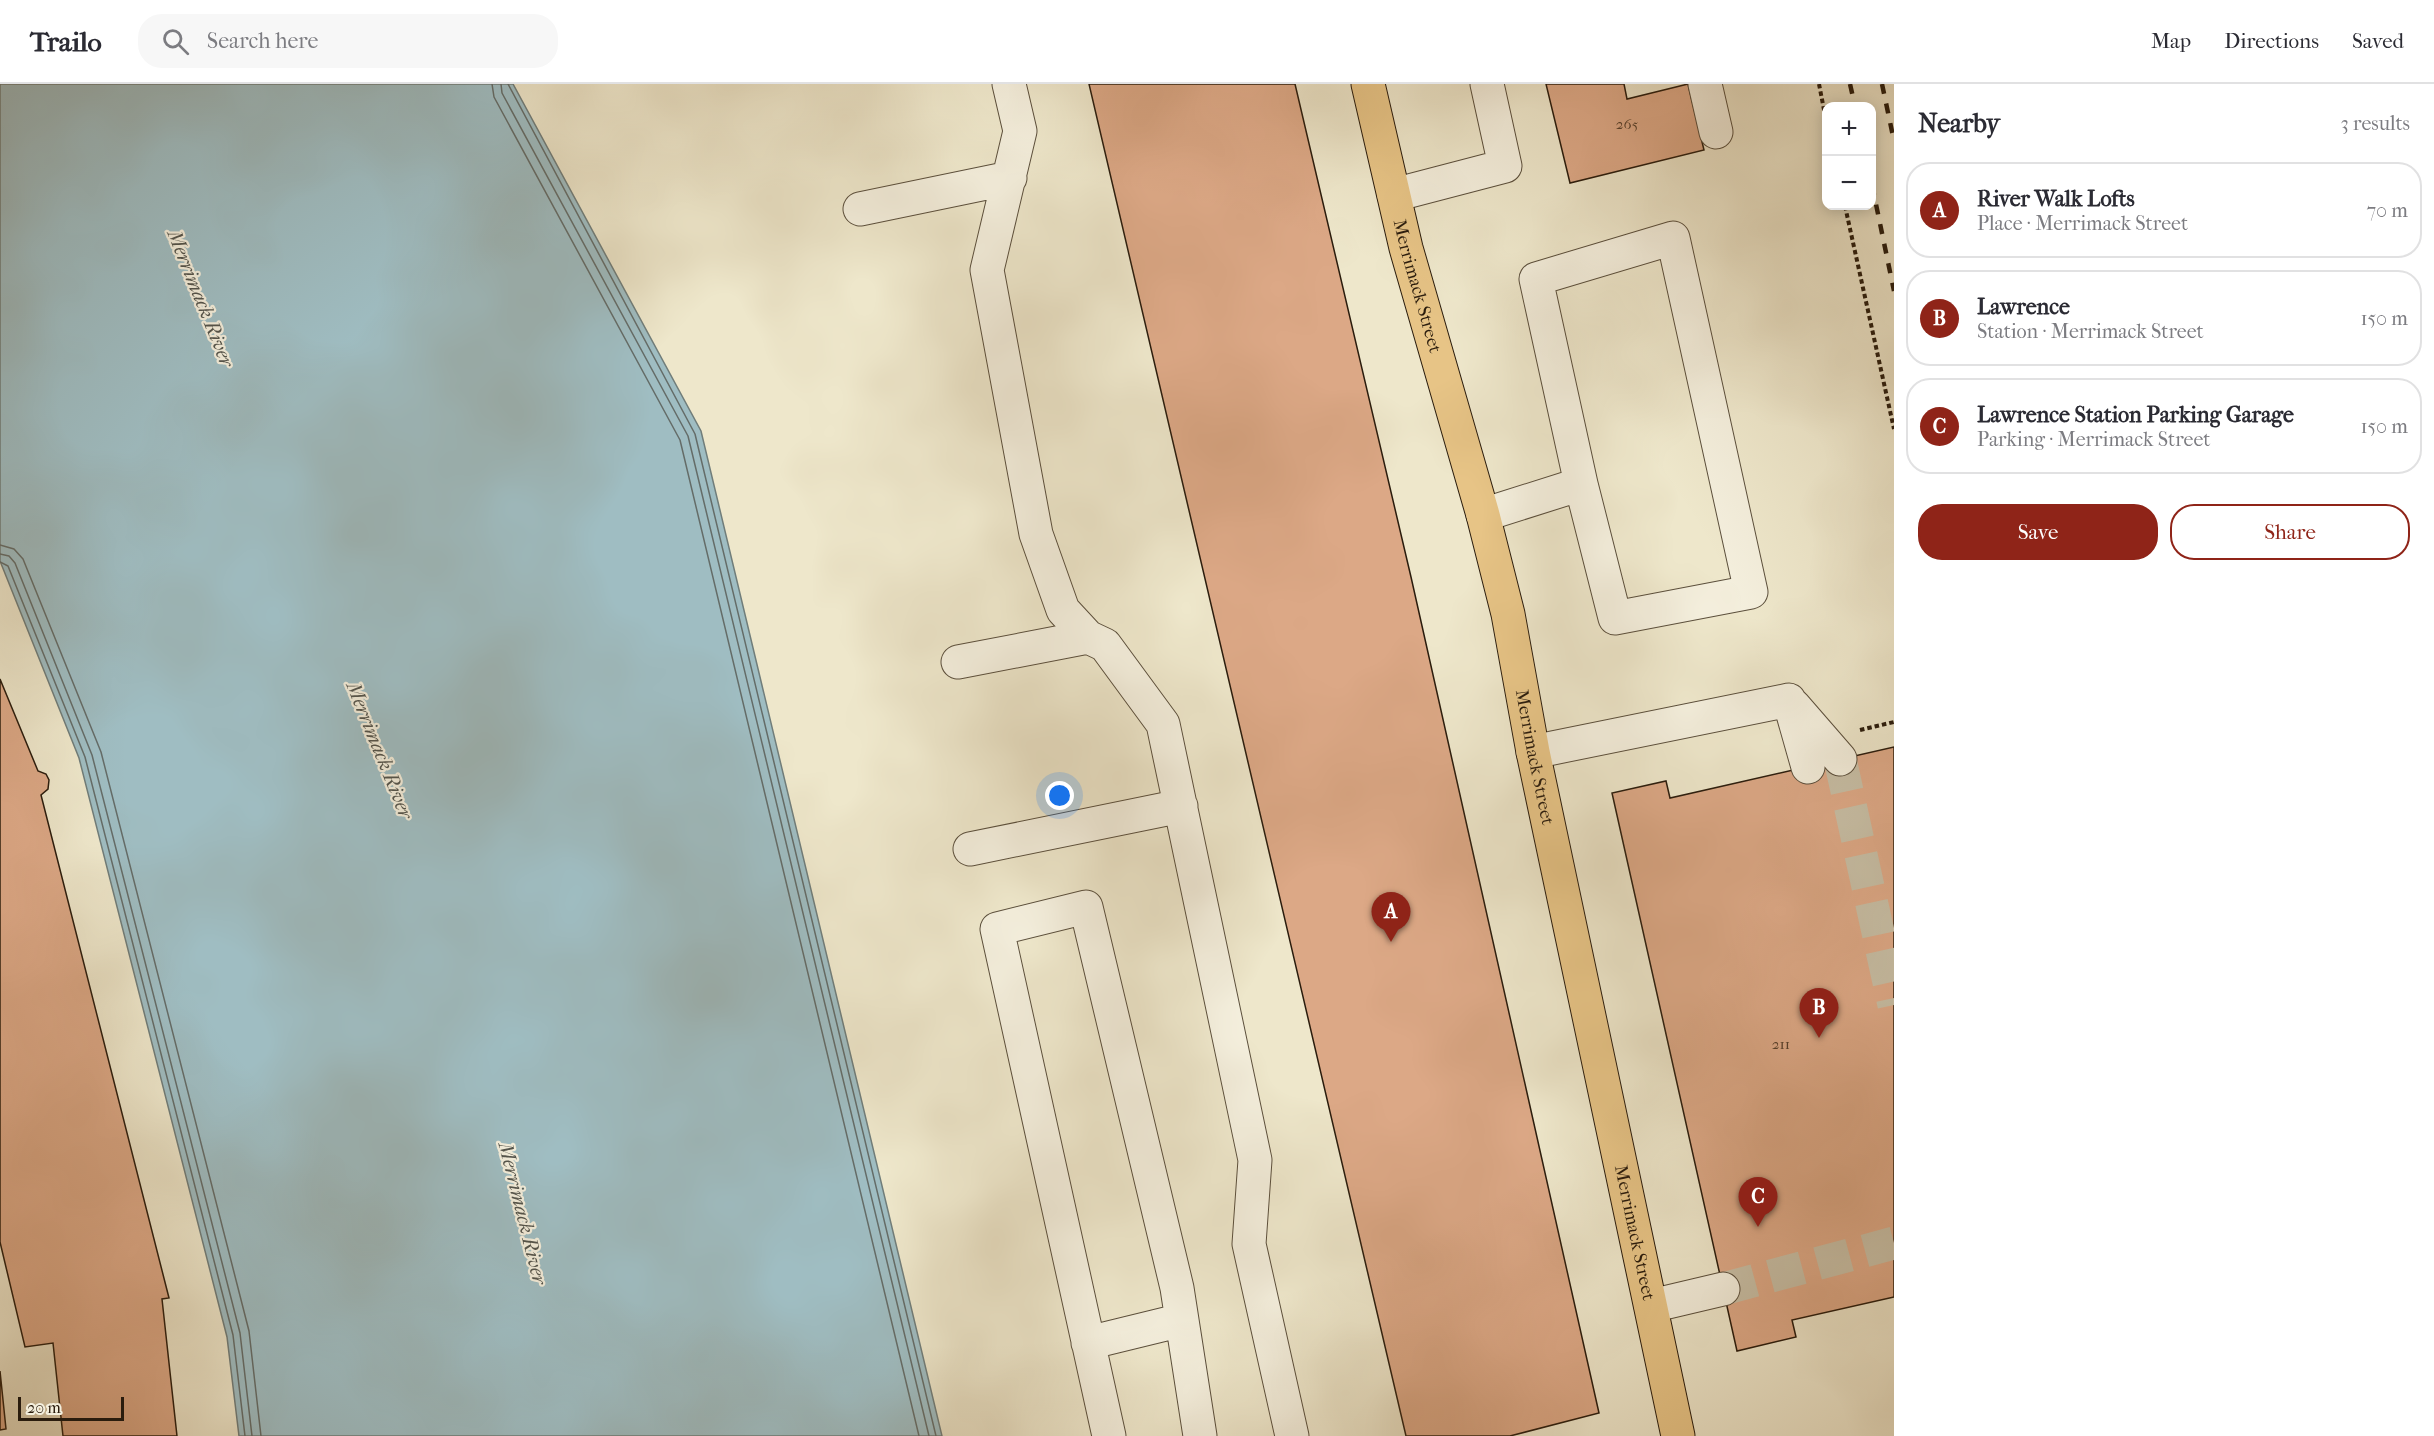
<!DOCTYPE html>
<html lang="en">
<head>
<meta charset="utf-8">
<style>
	body { margin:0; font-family:"IM FELL French Canon",serif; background:#f7f7f7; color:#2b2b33 }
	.controls { position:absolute; right:18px; top:18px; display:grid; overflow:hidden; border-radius:12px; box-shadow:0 3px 15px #0003 }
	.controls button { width:54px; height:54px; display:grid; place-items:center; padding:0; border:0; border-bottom:2px solid #e1e1e2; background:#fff; color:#2b2b33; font:30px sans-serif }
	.scale { position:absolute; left:18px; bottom:15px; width:106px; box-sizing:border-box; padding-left:6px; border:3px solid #2a1c0d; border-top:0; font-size:16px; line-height:21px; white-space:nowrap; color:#2a1c0d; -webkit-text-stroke:4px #f4efdd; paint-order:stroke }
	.you { position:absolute; left:1060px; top:712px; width:21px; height:21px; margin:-15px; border:4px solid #fff; border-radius:50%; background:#1a73e8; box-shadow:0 0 0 9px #1a73e833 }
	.badge { display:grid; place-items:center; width:39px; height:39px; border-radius:50%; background:#8f2418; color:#fff; font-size:20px; font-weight:700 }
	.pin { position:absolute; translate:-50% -50px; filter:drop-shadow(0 2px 3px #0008) }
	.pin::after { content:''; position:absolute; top:32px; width:21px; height:18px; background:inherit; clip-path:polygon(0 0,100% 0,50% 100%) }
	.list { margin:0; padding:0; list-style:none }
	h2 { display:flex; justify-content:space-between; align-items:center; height:78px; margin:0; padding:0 24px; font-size:26px }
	h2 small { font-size:20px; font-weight:400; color:#7c7c81 }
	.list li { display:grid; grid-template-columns:39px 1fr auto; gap:18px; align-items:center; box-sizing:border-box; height:96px; margin:0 12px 12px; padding:0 12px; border:2px solid #e1e1e2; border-radius:24px }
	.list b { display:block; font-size:22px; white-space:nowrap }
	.list p { margin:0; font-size:20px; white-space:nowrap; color:#7c7c81 }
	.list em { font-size:20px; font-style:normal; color:#7c7c81 }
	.actions { display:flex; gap:12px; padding:18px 24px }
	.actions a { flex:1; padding:14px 0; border:2px solid #8f2418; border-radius:24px; text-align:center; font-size:21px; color:#8f2418 }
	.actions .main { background:#8f2418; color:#fff }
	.icon { flex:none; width:33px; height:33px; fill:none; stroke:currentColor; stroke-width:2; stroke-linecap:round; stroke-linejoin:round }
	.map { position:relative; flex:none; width:1894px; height:1352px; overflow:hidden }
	header { display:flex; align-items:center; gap:36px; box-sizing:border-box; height:84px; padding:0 30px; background:#fff; border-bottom:2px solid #e1e1e2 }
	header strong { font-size:28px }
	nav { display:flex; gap:33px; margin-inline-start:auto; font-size:21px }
	.search { width:420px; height:54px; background:#f7f7f7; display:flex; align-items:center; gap:15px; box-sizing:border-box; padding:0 21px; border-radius:24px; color:#7c7c81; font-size:22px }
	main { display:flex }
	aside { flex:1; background:#fff }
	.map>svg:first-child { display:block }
	.water { fill:#9fbdc2; stroke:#707d7a; stroke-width:1.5 }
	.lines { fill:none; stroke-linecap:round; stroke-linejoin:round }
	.shore { stroke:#646c68; stroke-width:1.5 }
	.building { fill:#dca886; stroke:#2a1c0d; stroke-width:1.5 }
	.minor-tunnel { stroke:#c7bea5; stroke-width:33; stroke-dasharray:33 16; stroke-linecap:butt }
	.minor-casing { stroke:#5b4f3c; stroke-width:35 }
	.major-casing { stroke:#2a1c0d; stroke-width:35 }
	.path { stroke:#2a1c0d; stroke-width:4; stroke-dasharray:4.5 3; stroke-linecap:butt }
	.minor { stroke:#f4efdd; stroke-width:33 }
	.major { stroke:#e7c486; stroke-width:33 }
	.rail { stroke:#2a1c0d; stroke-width:4.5; stroke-dasharray:10 10; stroke-linecap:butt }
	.labels { text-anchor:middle; stroke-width:4.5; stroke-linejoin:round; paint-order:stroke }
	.number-label { font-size:15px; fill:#563f2b }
	.street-label { font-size:18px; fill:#2a1c0d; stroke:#f4efdd }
	.water-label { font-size:20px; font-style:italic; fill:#53544c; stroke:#f4efdd }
</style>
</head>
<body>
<header>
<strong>Trailo</strong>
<div class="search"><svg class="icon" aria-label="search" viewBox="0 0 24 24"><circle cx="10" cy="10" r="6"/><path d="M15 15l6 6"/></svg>Search here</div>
<nav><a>Map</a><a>Directions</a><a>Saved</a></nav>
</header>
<main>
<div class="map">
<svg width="1894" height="1352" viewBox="0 0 1894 1352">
	<rect width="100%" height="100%" fill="#eee7cb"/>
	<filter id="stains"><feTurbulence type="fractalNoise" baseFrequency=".00333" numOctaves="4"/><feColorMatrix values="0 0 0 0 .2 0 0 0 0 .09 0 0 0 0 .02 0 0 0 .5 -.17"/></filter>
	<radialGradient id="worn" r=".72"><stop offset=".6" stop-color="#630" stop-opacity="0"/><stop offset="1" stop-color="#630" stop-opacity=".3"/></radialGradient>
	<path class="water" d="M 0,0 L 513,0 L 701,347 L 942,1352 L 239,1352 L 227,1253 L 79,674 L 0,477 Z"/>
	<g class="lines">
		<path class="shore" d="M 492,0 L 494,13 L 680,356 L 919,1352
			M 501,0 L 502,9 L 688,352 L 929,1352
			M 508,0 L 695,350 L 936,1352
			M 0,461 L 14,465 L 23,475 L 101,668 L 249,1247 L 261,1352
			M 0,470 L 9,472 L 15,479 L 92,671 L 240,1249 L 252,1352
			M 0,478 L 8,482 L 85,673 L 233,1251 L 245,1352"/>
	</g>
	<path class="building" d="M 1089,0 L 1295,0 L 1411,493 L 1599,1329 L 1510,1352 L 1406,1352 Z
		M 1089,0 L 1295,0 L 1411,493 L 1599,1329 L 1510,1352 L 1406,1352 Z
		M 1546,0 L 1624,0 L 1627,15 L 1688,0 L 1704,66 L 1570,99 Z
		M 0,595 L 38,687 L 46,690 L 49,696 L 48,705 L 41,711 L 169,1214 L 162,1215 L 177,1352 L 63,1352 L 53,1259 L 25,1263 L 0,1158 Z
		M 1894,663 L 1894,1213 L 1792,1236 L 1796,1253 L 1737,1267 L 1612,709 L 1666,697 L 1670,714 Z
		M 0,1287 L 6,1345 L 0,1346 Z"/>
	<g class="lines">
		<path class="minor-tunnel" d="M 1840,675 L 1894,921
			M 1723,1205 L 1894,1159"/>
		<defs>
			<path id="minor" d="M 1009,0 L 1020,47 L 987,186 L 1036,450 L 1063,526 L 1088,553 L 1105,561 L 1163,640 L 1255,1076 L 1249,1160 L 1292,1352
				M 1705,0 L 1716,48
				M 1394,111 L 1505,82 L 1487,0
				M 860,125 L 1010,94
				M 1483,431 L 1581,400 L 1615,534 L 1751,508 L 1673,154 L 1536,195 L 1581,400
				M 958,578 L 1088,553
				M 1794,622 L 1840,675
				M 1533,668 L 1789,616 L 1808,683
				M 970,765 L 1181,722
				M 1651,1222 L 1723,1205
				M 1088,1259 L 1182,1236
				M 1109,1352 L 997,845 L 1086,823 L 1177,1204 L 1200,1352"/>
			<g id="major">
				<path id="s1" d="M 1368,0 L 1406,164 L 1483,431 L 1508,530 L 1533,668 L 1678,1352"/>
			</g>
		</defs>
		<use href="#minor" class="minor-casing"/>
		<use href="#major" class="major-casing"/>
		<path class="path" d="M 1819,0 L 1826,36
			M 1845,122 L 1894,345
			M 1860,646 L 1894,638"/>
		<use href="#minor" class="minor"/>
		<use href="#major" class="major"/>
		<path class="rail" d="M 1850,0 L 1855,22
			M 1882,0 L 1894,57
			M 1872,101 L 1894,207"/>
	</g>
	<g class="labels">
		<g class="number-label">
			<text x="1627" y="45">265</text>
			<text x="1781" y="965">211</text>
		</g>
		<g class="street-label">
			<text dy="6" stroke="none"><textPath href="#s1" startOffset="208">Merrimack Street</textPath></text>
			<text dy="6" stroke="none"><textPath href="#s1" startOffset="694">Merrimack Street</textPath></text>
			<text dy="6" stroke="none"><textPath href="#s1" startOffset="1180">Merrimack Street</textPath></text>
		</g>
		<g class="water-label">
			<text transform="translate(201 214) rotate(68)" y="7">Merrimack River</text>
			<text transform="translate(380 666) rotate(68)" y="7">Merrimack River</text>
			<text transform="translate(523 1129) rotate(76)" y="7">Merrimack River</text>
		</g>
	</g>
	<rect width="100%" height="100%" filter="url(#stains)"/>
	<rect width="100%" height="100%" fill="url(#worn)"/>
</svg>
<div class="controls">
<button>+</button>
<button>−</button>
</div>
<div class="scale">20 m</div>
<div class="you"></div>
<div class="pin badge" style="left:1391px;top:858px">A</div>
<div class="pin badge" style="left:1819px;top:954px">B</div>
<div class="pin badge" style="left:1758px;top:1143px">C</div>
</div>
<aside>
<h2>Nearby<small>3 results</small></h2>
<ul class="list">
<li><span class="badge">A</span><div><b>River Walk Lofts</b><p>Place · Merrimack Street</p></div><em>70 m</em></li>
<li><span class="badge">B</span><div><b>Lawrence</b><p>Station · Merrimack Street</p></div><em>150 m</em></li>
<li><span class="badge">C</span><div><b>Lawrence Station Parking Garage</b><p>Parking · Merrimack Street</p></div><em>150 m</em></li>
</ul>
<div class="actions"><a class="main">Save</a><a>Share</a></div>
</aside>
</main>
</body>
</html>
